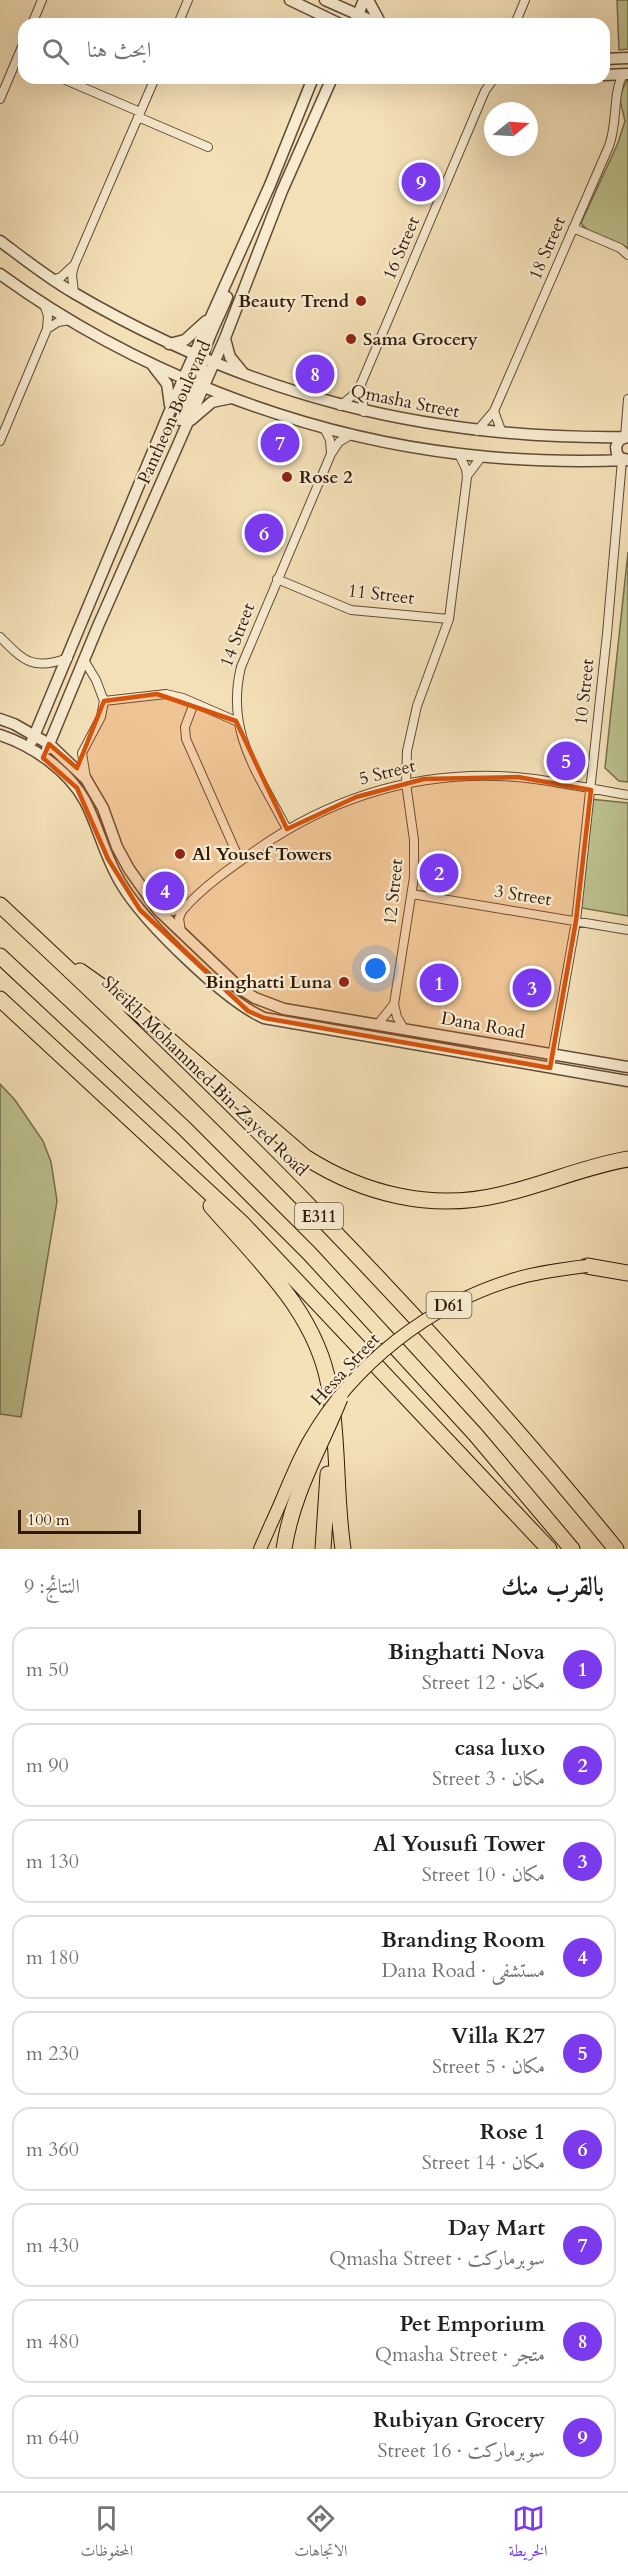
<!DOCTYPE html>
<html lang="ar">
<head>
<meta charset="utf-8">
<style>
	body { margin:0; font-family:Cardo,Amiri,serif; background:#f6f6f6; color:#202124; direction:rtl }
	.compass { position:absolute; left:484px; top:102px; width:54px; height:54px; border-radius:50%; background:#fff; box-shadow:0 6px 24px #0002; rotate:72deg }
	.scale { position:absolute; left:18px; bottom:15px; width:123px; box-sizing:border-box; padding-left:6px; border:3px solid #31190a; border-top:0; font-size:16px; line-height:21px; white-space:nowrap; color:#31190a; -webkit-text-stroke:4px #f8ebd0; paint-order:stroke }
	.you { position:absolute; left:376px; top:969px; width:21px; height:21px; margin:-15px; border:4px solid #fff; border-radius:50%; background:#1a73e8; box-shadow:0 0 0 9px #1a73e833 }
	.badge { display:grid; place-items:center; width:39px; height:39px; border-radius:50%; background:#7c3aed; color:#fff; font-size:20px; font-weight:700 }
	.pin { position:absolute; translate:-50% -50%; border:3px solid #fff; box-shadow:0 2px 6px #0006 }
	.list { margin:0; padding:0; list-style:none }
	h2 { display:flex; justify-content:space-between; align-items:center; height:78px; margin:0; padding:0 24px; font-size:26px }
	h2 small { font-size:20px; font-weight:400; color:#757577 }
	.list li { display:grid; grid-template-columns:39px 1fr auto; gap:18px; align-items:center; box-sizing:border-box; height:84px; margin:0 12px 12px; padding:0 12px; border:2px solid #e0e0e0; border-radius:18px }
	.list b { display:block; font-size:22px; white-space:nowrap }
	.list p { margin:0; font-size:20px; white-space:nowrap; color:#757577 }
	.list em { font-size:20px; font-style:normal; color:#757577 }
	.icon { flex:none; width:33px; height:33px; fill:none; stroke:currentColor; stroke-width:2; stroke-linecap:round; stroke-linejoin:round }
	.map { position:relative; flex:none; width:628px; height:1549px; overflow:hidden; direction:ltr }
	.search { position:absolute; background:#fff; box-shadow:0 6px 24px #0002; left:18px; right:18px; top:18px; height:66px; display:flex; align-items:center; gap:15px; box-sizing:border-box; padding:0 21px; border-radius:18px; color:#757577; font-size:22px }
	.sheet { height:942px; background:#fff }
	nav { display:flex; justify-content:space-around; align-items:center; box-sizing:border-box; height:84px; border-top:2px solid #e0e0e0; background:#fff; font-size:16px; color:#757577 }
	nav a { display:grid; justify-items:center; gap:3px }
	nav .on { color:#7c3aed }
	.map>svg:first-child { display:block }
	.green { fill:#bcc28e; stroke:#766e4c; stroke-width:1.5 }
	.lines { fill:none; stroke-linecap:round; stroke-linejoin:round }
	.minor-casing { stroke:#624b35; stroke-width:10 }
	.tertiary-casing { stroke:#624b35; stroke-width:13 }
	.primary-casing { stroke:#31190a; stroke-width:14 }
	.motorway-casing { stroke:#31190a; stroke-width:17 }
	.minor { stroke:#f8ebd0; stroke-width:8 }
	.tertiary { stroke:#f8ebd0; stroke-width:10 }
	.primary { stroke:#f4e0b7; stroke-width:12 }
	.motorway { stroke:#f4e0b7; stroke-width:15 }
	.primary-bridge-casing { stroke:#31190a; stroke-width:14; stroke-linecap:butt }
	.motorway-bridge-casing { stroke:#31190a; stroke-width:17; stroke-linecap:butt }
	.primary-bridge { stroke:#f4e0b7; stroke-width:12 }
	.motorway-bridge { stroke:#f4e0b7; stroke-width:15 }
	.marked { fill:#d6530c; fill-opacity:0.2; stroke:#d6530c; stroke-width:4.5; stroke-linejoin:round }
	.poi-dot { fill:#8f2418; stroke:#f8ebd0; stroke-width:2 }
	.labels { text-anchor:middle; stroke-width:4.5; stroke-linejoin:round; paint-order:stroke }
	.shield { fill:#f8ebd0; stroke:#6d5845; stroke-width:1.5 }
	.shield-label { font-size:16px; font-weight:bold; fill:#31190a }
	.street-label { font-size:18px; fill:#31190a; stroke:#f8ebd0 }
	.poi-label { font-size:18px; font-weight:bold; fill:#31190a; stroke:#f8ebd0; text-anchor:start }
</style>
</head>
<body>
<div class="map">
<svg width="628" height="1549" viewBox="0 0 628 1549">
	<rect width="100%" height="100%" fill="#f4e0b7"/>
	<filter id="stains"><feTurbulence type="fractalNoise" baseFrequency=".00333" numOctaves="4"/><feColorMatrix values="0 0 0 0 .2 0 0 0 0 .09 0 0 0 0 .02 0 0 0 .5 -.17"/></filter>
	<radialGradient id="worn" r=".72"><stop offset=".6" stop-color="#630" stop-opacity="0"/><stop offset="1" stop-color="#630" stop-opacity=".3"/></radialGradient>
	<path class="green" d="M 617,0 L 628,0 L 628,49 L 619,50 Z
		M 628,79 L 628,248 C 613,240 590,237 581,223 L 618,143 L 625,121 L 619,96 Z
		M 628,552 L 628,782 L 619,781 L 605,768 Z
		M 590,799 L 628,803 L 628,916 L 576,907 Z
		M 0,1084 L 15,1100 L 43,1141 L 51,1162 L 57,1201 L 21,1417 L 0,1414 Z"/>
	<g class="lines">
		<defs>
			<path id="minor" d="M 32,24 L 42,0
				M 178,24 L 188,0
				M 515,24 L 525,0
				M 61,78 L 140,112
				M 0,99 L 24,42
				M 138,117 L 208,147
				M 573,228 L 620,248 L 628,255
				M 53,280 L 61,277 L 73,266
				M 74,293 L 72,275 L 74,266 L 155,78
				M 47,329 L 58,322 L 70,320
				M 361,384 L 364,412
				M 340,406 L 352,396 L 361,384 L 485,91 L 494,78
				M 494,411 L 502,433
				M 324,428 L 330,440 L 331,453
				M 477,431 L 494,411 L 609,146 C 618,122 612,96 623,74
				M 625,437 L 628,399
				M 0,441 L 47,329 L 48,316 L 44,304
				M 467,476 L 482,456
				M 277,579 L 351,610 L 449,619
				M 0,637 C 24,661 33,671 68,658
				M 84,660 L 96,680 L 104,701 L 101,717 L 82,753 L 86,778
				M 104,701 L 166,694 L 183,698 L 236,721
				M 194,703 L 185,727 L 186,739 L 240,861
				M 287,829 C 258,773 225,732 241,667 L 331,454 L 339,442 L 352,434
				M 412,894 L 628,930
				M 158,910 L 173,911 L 186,906
				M 181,932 L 179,918 L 182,911 C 202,887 233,866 259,848 C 336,795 422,770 516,777 C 553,780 591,789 628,795
				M 394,1004 L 397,1017 L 404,1029
				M 378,1024 L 394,1004 L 414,877 L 414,840 L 406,783 L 407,751 L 417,706 L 449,619 L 467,477 L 466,469 L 459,454
				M 550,1068 L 576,921 L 607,634 L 622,460"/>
			<path id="tertiary" d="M 290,0 L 340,24
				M 325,0 L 379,24
				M 368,0 L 381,24
				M 354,24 L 364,0
				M 604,59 L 628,58
				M 604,75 L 628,74
				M 0,241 C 24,259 48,278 74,293 C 248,395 427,440 628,437
				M 0,274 C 132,370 298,435 460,454 C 516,461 572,462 628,460
				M 225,339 L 230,357 L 244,374
				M 169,344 L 185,340 L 206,321
				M 153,366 L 167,384 L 170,405
				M 204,385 C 194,357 217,324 227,297
				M 180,420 L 198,376
				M 191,420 L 212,402 L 231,398
				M 625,459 L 622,460 L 617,454 L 616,447 L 619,440 L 627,437
				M 0,719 L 14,724 L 49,744 L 86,779 L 103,808 L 117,847 L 129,869 L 158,910 L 241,989 L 255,998 L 284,1009 L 628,1067
				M 0,735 C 33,746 68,770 85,801 C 99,828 105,858 122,885 C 145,923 224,1000 264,1018 L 628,1081
				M 32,741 L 184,377 L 270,185 L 313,78
				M 47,749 L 98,626 L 225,338 L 282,191 L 332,78"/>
			<path id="primary" d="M 260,1549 L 271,1524"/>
			<path id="motorway" d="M 0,905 C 217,1107 429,1318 616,1549
				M 0,956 L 185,1129 L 310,1254 L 475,1434 L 572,1549
				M 80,971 L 135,1010 L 305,1157 C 363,1194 431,1211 499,1195 C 544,1185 582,1167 628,1159
				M 0,999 L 242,1223 L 549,1549
				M 211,1206 C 258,1260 316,1312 329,1386 C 339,1440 335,1495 343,1549
				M 587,1266 L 628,1273
				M 323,1549 L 328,1474"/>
		</defs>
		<use href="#minor" class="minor-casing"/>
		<use href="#tertiary" class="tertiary-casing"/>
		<use href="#primary" class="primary-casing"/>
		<use href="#motorway" class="motorway-casing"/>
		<use href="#minor" class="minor"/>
		<use href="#tertiary" class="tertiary"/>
		<use href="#primary" class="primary"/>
		<use href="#motorway" class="motorway"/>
		<defs>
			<path id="primary-bridge" d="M 271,1524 C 284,1497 294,1467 309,1441 C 353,1364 430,1304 515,1279 C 538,1272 562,1269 587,1266"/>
			<path id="motorway-bridge" d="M 284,1549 C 292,1494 320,1448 340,1398"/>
		</defs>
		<use href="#primary-bridge" class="primary-bridge-casing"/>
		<use href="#motorway-bridge" class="motorway-bridge-casing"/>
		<use href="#primary-bridge" class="primary-bridge"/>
		<use href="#motorway-bridge" class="motorway-bridge"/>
	</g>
	<path class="marked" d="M 157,694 L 236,721 L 287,829 L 356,797 L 424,779 L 518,777 L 591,790 L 576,921 L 550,1068 L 264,1018 L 248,1011 L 140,910 L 108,859 L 77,788 L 43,758 L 49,744 L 77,768 L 104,701 Z"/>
	<g class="poi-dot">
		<circle cx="361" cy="301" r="6"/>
		<circle cx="351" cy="339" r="6"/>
		<circle cx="287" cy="477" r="6"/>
		<circle cx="180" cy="854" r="6"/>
		<circle cx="344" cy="982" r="6"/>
	</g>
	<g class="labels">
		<g class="shield">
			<rect x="295" y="1203" width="48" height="26" rx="4.5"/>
			<rect x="426.5" y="1292" width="45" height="26" rx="4.5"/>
		</g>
		<g class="shield-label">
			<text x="319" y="1222">E311</text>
			<text x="449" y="1311">D61</text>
		</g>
		<g class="street-label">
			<text transform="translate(401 248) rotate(-67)" y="6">16 Street</text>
			<text transform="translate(547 248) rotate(-67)" y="6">18 Street</text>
			<text transform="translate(405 401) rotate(11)" y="6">Qmasha Street</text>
			<text transform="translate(174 412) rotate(-66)" y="6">Pantheon Boulevard</text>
			<text transform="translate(381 594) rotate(7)" y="6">11 Street</text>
			<text transform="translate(237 635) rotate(-69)" y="6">14 Street</text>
			<text transform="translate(584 692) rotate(-84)" y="6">10 Street</text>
			<text transform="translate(387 772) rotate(-14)" y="6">5 Street</text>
			<text transform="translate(393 892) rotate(-84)" y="6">12 Street</text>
			<text transform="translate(523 895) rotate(9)" y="6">3 Street</text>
			<text transform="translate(483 1025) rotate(10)" y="6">Dana Road</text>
			<text transform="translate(205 1076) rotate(44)" y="6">Sheikh Mohammed Bin Zayed Road</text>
			<text transform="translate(345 1369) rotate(-47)" y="6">Hessa Street</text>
		</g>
		<g class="poi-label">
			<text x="349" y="307" text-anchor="end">Beauty Trend</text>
			<text x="363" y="345">Sama Grocery</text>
			<text x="299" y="483">Rose 2</text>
			<text x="192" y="860">Al Yousef Towers</text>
			<text x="332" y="988" text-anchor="end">Binghatti Luna</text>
		</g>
	</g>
	<rect width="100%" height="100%" filter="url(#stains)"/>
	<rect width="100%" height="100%" fill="url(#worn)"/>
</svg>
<svg class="compass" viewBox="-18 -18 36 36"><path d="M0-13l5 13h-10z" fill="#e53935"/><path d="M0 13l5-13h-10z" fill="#757577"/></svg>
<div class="scale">100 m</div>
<div class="you"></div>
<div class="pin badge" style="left:439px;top:983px">1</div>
<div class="pin badge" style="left:439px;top:873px">2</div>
<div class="pin badge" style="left:532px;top:988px">3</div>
<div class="pin badge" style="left:165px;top:891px">4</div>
<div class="pin badge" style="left:566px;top:761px">5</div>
<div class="pin badge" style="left:264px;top:533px">6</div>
<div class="pin badge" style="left:280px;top:443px">7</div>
<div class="pin badge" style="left:315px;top:374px">8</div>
<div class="pin badge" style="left:421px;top:182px">9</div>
<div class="search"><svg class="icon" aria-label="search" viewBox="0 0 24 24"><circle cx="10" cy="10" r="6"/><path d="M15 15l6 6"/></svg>ابحث هنا</div>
</div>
<section class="sheet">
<h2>بالقرب منك<small>النتائج: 9</small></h2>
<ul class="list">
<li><span class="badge">1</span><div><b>Binghatti Nova</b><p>مكان · 12 Street</p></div><em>50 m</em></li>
<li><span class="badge">2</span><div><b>casa luxo</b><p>مكان · 3 Street</p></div><em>90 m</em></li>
<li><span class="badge">3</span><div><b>Al Yousufi Tower</b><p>مكان · 10 Street</p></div><em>130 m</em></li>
<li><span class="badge">4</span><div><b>Branding Room</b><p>مستشفى · Dana Road</p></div><em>180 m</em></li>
<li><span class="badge">5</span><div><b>Villa K27</b><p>مكان · 5 Street</p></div><em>230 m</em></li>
<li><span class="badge">6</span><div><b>Rose 1</b><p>مكان · 14 Street</p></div><em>360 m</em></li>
<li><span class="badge">7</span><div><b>Day Mart</b><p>سوبرماركت · Qmasha Street</p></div><em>430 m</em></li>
<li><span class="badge">8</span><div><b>Pet Emporium</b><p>متجر · Qmasha Street</p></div><em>480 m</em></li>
<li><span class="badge">9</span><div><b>Rubiyan Grocery</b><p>سوبرماركت · 16 Street</p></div><em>640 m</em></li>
</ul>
</section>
<nav>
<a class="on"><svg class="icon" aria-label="map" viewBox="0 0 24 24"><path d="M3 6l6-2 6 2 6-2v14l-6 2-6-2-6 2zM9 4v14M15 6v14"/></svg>الخريطة</a>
<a><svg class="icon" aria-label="directions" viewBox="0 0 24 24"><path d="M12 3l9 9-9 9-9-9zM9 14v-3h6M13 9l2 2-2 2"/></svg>الاتجاهات</a>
<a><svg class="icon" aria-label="saved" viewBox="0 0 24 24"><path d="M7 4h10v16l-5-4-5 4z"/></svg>المحفوظات</a>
</nav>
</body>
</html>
